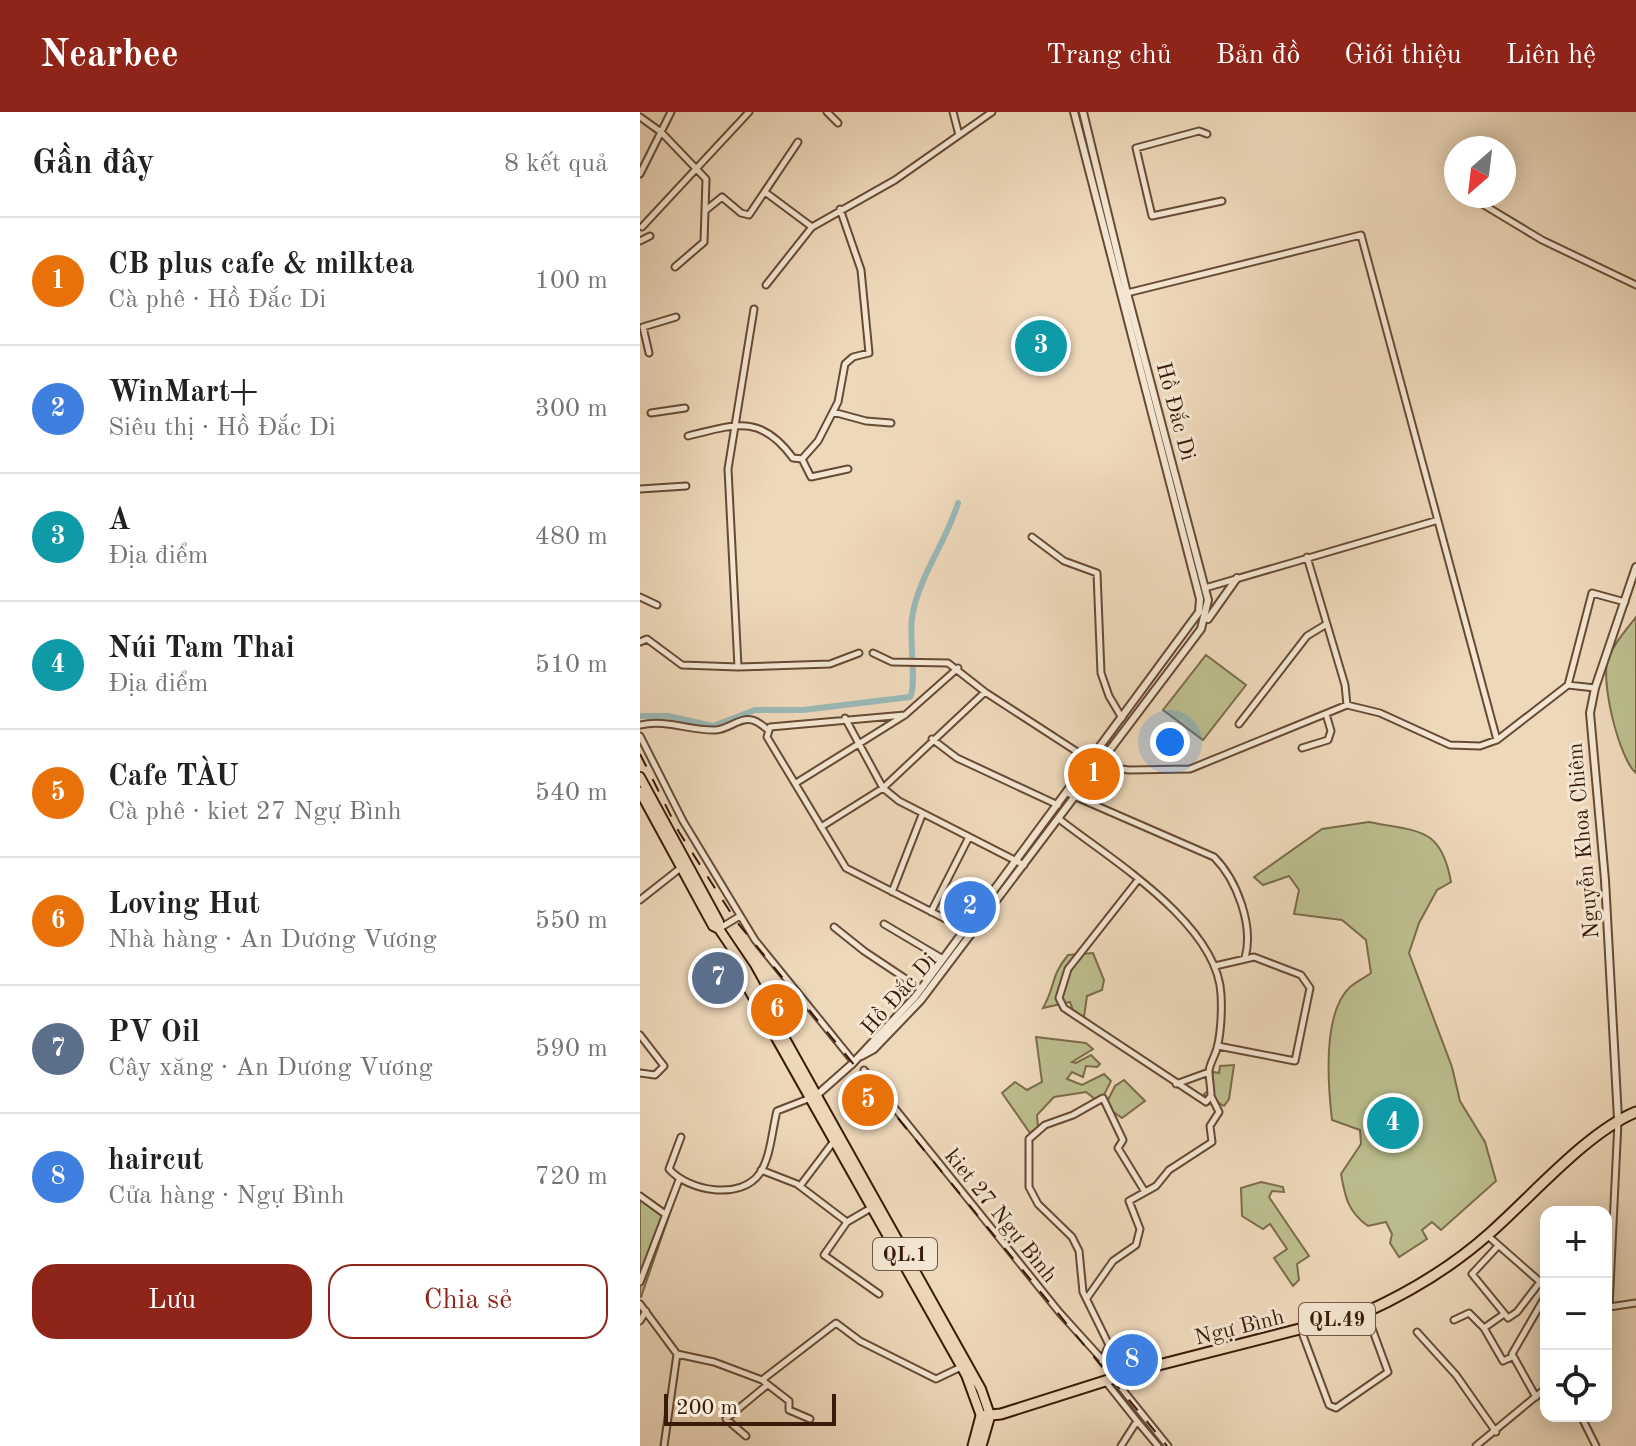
<!DOCTYPE html>
<html lang="vi">
<head>
<meta charset="utf-8">
<style>
	body { margin:0; font-family:"Old Standard TT",serif; background:#f6f6f6; color:#202124 }
	.controls { position:absolute; right:24px; bottom:24px; display:grid; overflow:hidden; border-radius:16px; box-shadow:0 4px 20px #0003 }
	.controls button { width:72px; height:72px; display:grid; place-items:center; padding:0; border:0; border-bottom:2px solid #e0e0e0; background:#fff; color:#202124; font:40px sans-serif }
	.compass { position:absolute; left:804px; top:24px; width:72px; height:72px; border-radius:50%; background:#fff; box-shadow:0 4px 20px #0003; rotate:208deg }
	.scale { position:absolute; left:24px; bottom:20px; width:172px; box-sizing:border-box; padding-left:8px; border:4px solid #3a1a08; border-top:0; font-size:22px; line-height:28px; white-space:nowrap; color:#3a1a08; -webkit-text-stroke:6px #f4e6d2; paint-order:stroke }
	.you { position:absolute; left:530px; top:630px; width:28px; height:28px; margin:-20px; border:6px solid #fff; border-radius:50%; background:#1a73e8; box-shadow:0 0 0 12px #1a73e833 }
	.badge { display:grid; place-items:center; width:52px; height:52px; border-radius:50%; background:#8f2418; color:#fff; font-size:26px; font-weight:700 }
	.pin { position:absolute; translate:-50% -50%; border:4px solid #fff; box-shadow:0 2px 8px #0006 }
	.list { margin:0; padding:0; list-style:none }
	h2 { display:flex; justify-content:space-between; align-items:center; height:104px; margin:0; padding:0 32px; font-size:34px }
	h2 small { font-size:26px; font-weight:400; color:#757577 }
	.list li { display:grid; grid-template-columns:52px 1fr auto; gap:24px; align-items:center; box-sizing:border-box; height:128px; padding:0 32px; border-top:2px solid #e0e0e0 }
	.list b { display:block; font-size:30px; white-space:nowrap }
	.list p { margin:0; font-size:26px; white-space:nowrap; color:#757577 }
	.list em { font-size:26px; font-style:normal; color:#757577 }
	.actions { display:flex; gap:16px; padding:24px 32px }
	.actions a { flex:1; padding:18px 0; border:2px solid #8f2418; border-radius:24px; text-align:center; font-size:28px; color:#8f2418 }
	.actions .main { background:#8f2418; color:#fff }
	.icon { flex:none; width:44px; height:44px; fill:none; stroke:currentColor; stroke-width:2; stroke-linecap:round; stroke-linejoin:round }
	.map { position:relative; flex:none; width:996px; height:1334px; overflow:hidden }
	header { display:flex; align-items:center; gap:48px; box-sizing:border-box; height:112px; padding:0 40px; background:#8f2418; color:#fff }
	header strong { font-size:38px }
	nav { display:flex; gap:44px; margin-inline-start:auto; font-size:28px }
	main { display:flex }
	aside { flex:1; background:#fff }
	.map>svg:first-child { display:block }
	.green { fill:#bcbe8d; stroke:#7b6c4a; stroke-width:2 }
	.lines { fill:none; stroke-linecap:round; stroke-linejoin:round }
	.canal { stroke:#9bb8b6; stroke-width:6 }
	.minor-casing { stroke:#674a34; stroke-width:9 }
	.tertiary-casing { stroke:#674a34; stroke-width:10 }
	.primary-casing { stroke:#3a1a08; stroke-width:12 }
	.trunk-casing { stroke:#3a1a08; stroke-width:13 }
	.minor { stroke:#f4e6d2; stroke-width:5 }
	.tertiary { stroke:#f4e6d2; stroke-width:6 }
	.primary { stroke:#eed8ba; stroke-width:8 }
	.trunk { stroke:#eed8ba; stroke-width:9 }
	.rail { stroke:#3a1a08; stroke-width:2; stroke-dasharray:14 14; stroke-linecap:butt }
	.labels { text-anchor:middle; stroke-width:6; stroke-linejoin:round; paint-order:stroke }
	.shield { fill:#f4e6d2; stroke:#725745; stroke-width:2 }
	.shield-label { font-size:20px; font-weight:bold; fill:#3a1a08 }
	.street-label { font-size:22px; fill:#3a1a08; stroke:#f4e6d2 }
</style>
</head>
<body>
<header>
<strong>Nearbee</strong>
<nav><a>Trang chủ</a><a>Bản đồ</a><a>Giới thiệu</a><a>Liên hệ</a></nav>
</header>
<main>
<aside>
<h2>Gần đây<small>8 kết quả</small></h2>
<ul class="list">
<li><span class="badge" style="background:#e8710a">1</span><div><b>CB plus cafe &amp; milktea</b><p>Cà phê · Hồ Đắc Di</p></div><em>100 m</em></li>
<li><span class="badge" style="background:#3f7fe0">2</span><div><b>WinMart+</b><p>Siêu thị · Hồ Đắc Di</p></div><em>300 m</em></li>
<li><span class="badge" style="background:#0f9aa8">3</span><div><b>A</b><p>Địa điểm</p></div><em>480 m</em></li>
<li><span class="badge" style="background:#0f9aa8">4</span><div><b>Núi Tam Thai</b><p>Địa điểm</p></div><em>510 m</em></li>
<li><span class="badge" style="background:#e8710a">5</span><div><b>Cafe TÀU</b><p>Cà phê · kiet 27 Ngự Bình</p></div><em>540 m</em></li>
<li><span class="badge" style="background:#e8710a">6</span><div><b>Loving Hut</b><p>Nhà hàng · An Dương Vương</p></div><em>550 m</em></li>
<li><span class="badge" style="background:#5c6f8a">7</span><div><b>PV Oil</b><p>Cây xăng · An Dương Vương</p></div><em>590 m</em></li>
<li><span class="badge" style="background:#3f7fe0">8</span><div><b>haircut</b><p>Cửa hàng · Ngự Bình</p></div><em>720 m</em></li>
</ul>
<div class="actions"><a class="main">Lưu</a><a>Chia sẻ</a></div>
</aside>
<div class="map">
<svg width="996" height="1334" viewBox="0 0 996 1334">
	<rect width="100%" height="100%" fill="#eed8ba"/>
	<filter id="stains"><feTurbulence type="fractalNoise" baseFrequency=".0025" numOctaves="4"/><feColorMatrix values="0 0 0 0 .2 0 0 0 0 .09 0 0 0 0 .02 0 0 0 .5 -.17"/></filter>
	<radialGradient id="worn" r=".72"><stop offset=".6" stop-color="#630" stop-opacity="0"/><stop offset="1" stop-color="#630" stop-opacity=".3"/></radialGradient>
	<path class="green" d="M 996,505 L 996,661 C 979,647 960,568 968,547 C 974,531 986,518 996,505 Z
		M 566,543 L 606,573 L 563,628 L 523,598 Z
		M 729,710 C 778,720 801,714 811,770 L 797,778 L 779,811 L 769,841 L 812,955 L 820,989 L 845,1030 L 856,1069 L 801,1118 L 792,1110 L 782,1118 L 787,1127 L 759,1145 L 750,1131 L 752,1122 L 746,1110 L 728,1114 C 708,1100 705,1085 701,1062 L 721,1032 L 720,1018 L 692,1008 C 688,973 682,901 710,875 C 716,870 724,866 731,861 L 726,828 L 702,808 L 654,802 L 659,778 L 649,764 L 623,773 L 614,765 L 682,717 Z
		M 453,841 L 464,868 L 462,878 L 447,884 L 444,905 L 435,904 L 430,890 L 403,896 C 416,873 410,865 428,843 Z
		M 396,925 L 446,931 L 453,937 L 432,950 L 436,951 L 451,943 L 460,952 L 457,955 L 446,954 L 443,965 L 432,960 L 427,967 L 442,973 L 464,962 L 471,969 L 460,991 L 446,980 L 414,985 L 397,1003 L 398,1015 L 390,1021 L 362,981 L 375,970 L 387,978 L 402,970 Z
		M 594,953 L 589,987 L 584,994 L 563,983 L 569,978 L 573,960 L 579,961 L 580,954 Z
		M 484,968 L 505,989 L 482,1006 L 465,994 L 475,974 Z
		M 621,1070 L 643,1075 L 644,1080 L 632,1079 L 629,1085 L 669,1144 L 657,1152 L 659,1168 L 653,1174 L 634,1146 L 647,1137 L 630,1112 L 623,1117 L 602,1104 L 601,1076 Z
		M 0,1082 L 30,1101 L 1,1185 L 0,1185 Z"/>
	<g class="lines">
		<path class="canal" d="M 0,604 L 28,604 L 73,614 L 115,598 L 163,598 L 270,585 C 277,575 269,525 272,506 C 278,465 306,431 318,391"/>
		<defs>
			<path id="minor" d="M 187,0 L 198,11
				M 313,0 L 319,23
				M 0,5 L 21,20 L 66,67 L 64,130 L 35,155
				M 567,22 L 559,19 L 496,36 L 512,104 L 582,89
				M 0,62 L 31,0
				M 125,80 L 172,115
				M 829,84 L 902,128 L 996,173
				M 66,98 L 82,85 L 101,101 L 109,103 L 158,30
				M 2,115 L 109,0
				M 0,129 L 10,124
				M 126,173 L 172,115 L 255,68 L 352,0
				M 487,181 L 721,123 L 857,628
				M 114,197 L 88,357 L 98,555 L 190,552 L 219,541
				M 9,241 L 3,215 L 36,205
				M 193,300 L 226,309 L 251,311
				M 11,301 L 45,296
				M 48,324 C 96,312 121,302 153,346 L 162,347 L 178,329 L 198,290 L 205,252 L 213,245 L 229,241 L 221,158 L 200,97
				M 162,347 L 171,365 L 208,357
				M 0,377 L 46,374
				M 392,425 L 424,449 L 457,461 L 461,561 L 469,584 L 482,606
				M 667,445 L 705,573 L 707,593
				M 565,476 L 795,409
				M 0,485 L 17,493
				M 0,530 L 7,527 L 42,553 L 98,555
				M 233,541 L 252,550 L 308,551 L 345,580 L 459,654 L 489,658 L 550,657 L 707,593 L 740,601 L 810,633 L 840,634 L 857,628 L 928,573 L 955,576
				M 928,573 L 952,481 L 985,490
				M 265,603 L 130,615 L 127,625 L 206,756 L 327,818
				M 205,606 L 243,676 L 259,689 L 384,753
				M 599,612 L 667,524 L 685,513
				M 0,613 C 27,607 50,619 76,618 C 89,617 100,605 112,608 C 118,609 123,614 128,618
				M 0,624 L 43,709 L 115,828 L 214,950
				M 292,627 L 317,646 L 418,693
				M 662,636 L 688,628 L 691,619 L 686,602
				M 156,671 L 265,603 L 318,556
				M 427,681 L 574,745 C 597,768 614,814 605,846
				M 419,707 C 470,747 577,811 581,882 C 582,898 581,921 577,936 C 575,944 570,951 569,959 C 569,967 571,975 571,984 L 566,990 L 424,896 L 419,886 L 428,857 L 498,768
				M 181,715 L 243,676 L 345,580
				M 252,780 L 282,703
				M 0,788 L 43,754
				M 291,800 L 329,725
				M 244,812 L 303,847
				M 194,815 L 224,839 L 281,877
				M 80,816 L 100,804
				M 575,854 L 614,845 L 661,863 L 670,876 L 655,949 L 578,934
				M 0,923 L 24,954 L 15,963 L 0,961
				M 224,958 L 420,1201 L 478,1265
				M 536,972 L 569,960
				M 41,1025 L 29,1057 C 48,1079 101,1089 120,1061 C 131,1044 132,1018 137,999 L 173,985
				M 121,1058 L 157,1072 L 207,1110
				M 160,1074 L 194,1029
				M 0,1084 L 25,1102
				M 231,1096 L 207,1110 L 184,1143 L 239,1182
				M 848,1124 L 906,1175
				M 858,1134 L 832,1162 L 868,1206 L 877,1200 L 900,1170
				M 0,1170 L 39,1068
				M 447,1186 L 473,1149 L 496,1133 L 500,1117 L 489,1089 L 516,1074 L 529,1058 L 572,1030 L 570,1014 L 579,1000 L 571,984
				M 0,1192 L 37,1242 L 74,1250 L 122,1268
				M 969,1195 L 996,1191
				M 966,1200 L 969,1195 L 978,1010
				M 814,1208 L 829,1201 L 844,1216 L 863,1249 L 872,1245
				M 0,1209 L 6,1199
				M 844,1216 L 864,1202
				M 661,1218 L 689,1293 L 696,1296 L 748,1260 L 726,1200
				M 777,1220 L 816,1263 L 856,1320
				M 462,1249 L 469,1233 L 443,1180 L 439,1139 L 432,1125 L 398,1092 L 389,1075 L 389,1027 L 405,1013 L 433,1003 L 463,986 L 483,1028 L 478,1036 L 505,1080
				M 474,1267 L 528,1334
				M 466,1270 L 497,1309
				M 896,1285 L 872,1242 L 906,1183
				M 941,1304 L 956,1334
				M 170,1307 L 149,1298 L 149,1289 L 122,1268 L 196,1211 L 220,1229 L 296,1267 L 321,1255
				M 106,1324 L 86,1307 L 127,1273
				M 24,1334 L 37,1242
				M 481,1334 L 497,1309 L 518,1334
				M 836,1334 L 906,1276"/>
			<path id="tertiary" d="M 568,507 L 597,466
				M 221,944 L 234,937 L 281,888 L 561,517 L 568,488 L 487,181 L 443,0
				M 177,983 L 212,952 L 275,885 L 559,500 L 560,487 L 434,0
				M 978,1007 L 965,768 L 950,601 L 955,576 L 996,455"/>
			<path id="primary" d="M 0,665 L 79,810 L 79,817
				M 0,680 L 73,814 L 79,817 L 106,857 L 341,1277 L 350,1303
				M 99,853 L 99,860 L 113,885 L 326,1263 L 341,1304"/>
			<path id="trunk" d="M 333,1334 L 341,1304 L 361,1302 L 503,1257 L 726,1200 C 770,1180 813,1154 850,1121 C 891,1085 947,1020 996,1000
				M 341,1334 L 350,1303"/>
		</defs>
		<use href="#minor" class="minor-casing"/>
		<use href="#tertiary" class="tertiary-casing"/>
		<use href="#primary" class="primary-casing"/>
		<use href="#trunk" class="trunk-casing"/>
		<use href="#minor" class="minor"/>
		<use href="#tertiary" class="tertiary"/>
		<use href="#primary" class="primary"/>
		<use href="#trunk" class="trunk"/>
		<path class="rail" d="M 0,642 L 39,720 L 96,809 L 527,1334"/>
	</g>
	<g class="labels">
		<g class="shield">
			<rect x="233" y="1126" width="64" height="32" rx="6"/>
			<rect x="659" y="1191" width="76" height="32" rx="6"/>
		</g>
		<g class="shield-label">
			<text x="265" y="1149">QL.1</text>
			<text x="697" y="1214">QL.49</text>
		</g>
		<g class="street-label">
			<text transform="translate(537 299) rotate(75)" y="8">Hồ Đắc Di</text>
			<text transform="translate(942 729) rotate(-95)" y="8">Nguyễn Khoa Chiêm</text>
			<text transform="translate(258 881) rotate(-48)" y="8">Hồ Đắc Di</text>
			<text transform="translate(362 1103) rotate(51)" y="8">kiet 27 Ngự Bình</text>
			<text transform="translate(599 1214) rotate(-14)" y="8">Ngự Bình</text>
		</g>
	</g>
	<rect width="100%" height="100%" filter="url(#stains)"/>
	<rect width="100%" height="100%" fill="url(#worn)"/>
</svg>
<div class="controls">
<button>+</button>
<button>−</button>
<button><svg class="icon" aria-label="locate" viewBox="0 0 24 24"><circle cx="12" cy="12" r="6"/><path d="M12 2v4M12 18v4M2 12h4M18 12h4"/></svg></button>
</div>
<svg class="compass" viewBox="-18 -18 36 36"><path d="M0-13l5 13h-10z" fill="#e53935"/><path d="M0 13l5-13h-10z" fill="#757577"/></svg>
<div class="scale">200 m</div>
<div class="you"></div>
<div class="pin badge" style="left:454px;top:662px;background:#e8710a">1</div>
<div class="pin badge" style="left:330px;top:795px;background:#3f7fe0">2</div>
<div class="pin badge" style="left:401px;top:234px;background:#0f9aa8">3</div>
<div class="pin badge" style="left:753px;top:1011px;background:#0f9aa8">4</div>
<div class="pin badge" style="left:228px;top:988px;background:#e8710a">5</div>
<div class="pin badge" style="left:137px;top:898px;background:#e8710a">6</div>
<div class="pin badge" style="left:78px;top:866px;background:#5c6f8a">7</div>
<div class="pin badge" style="left:492px;top:1248px;background:#3f7fe0">8</div>
</div>
</main>
</body>
</html>
